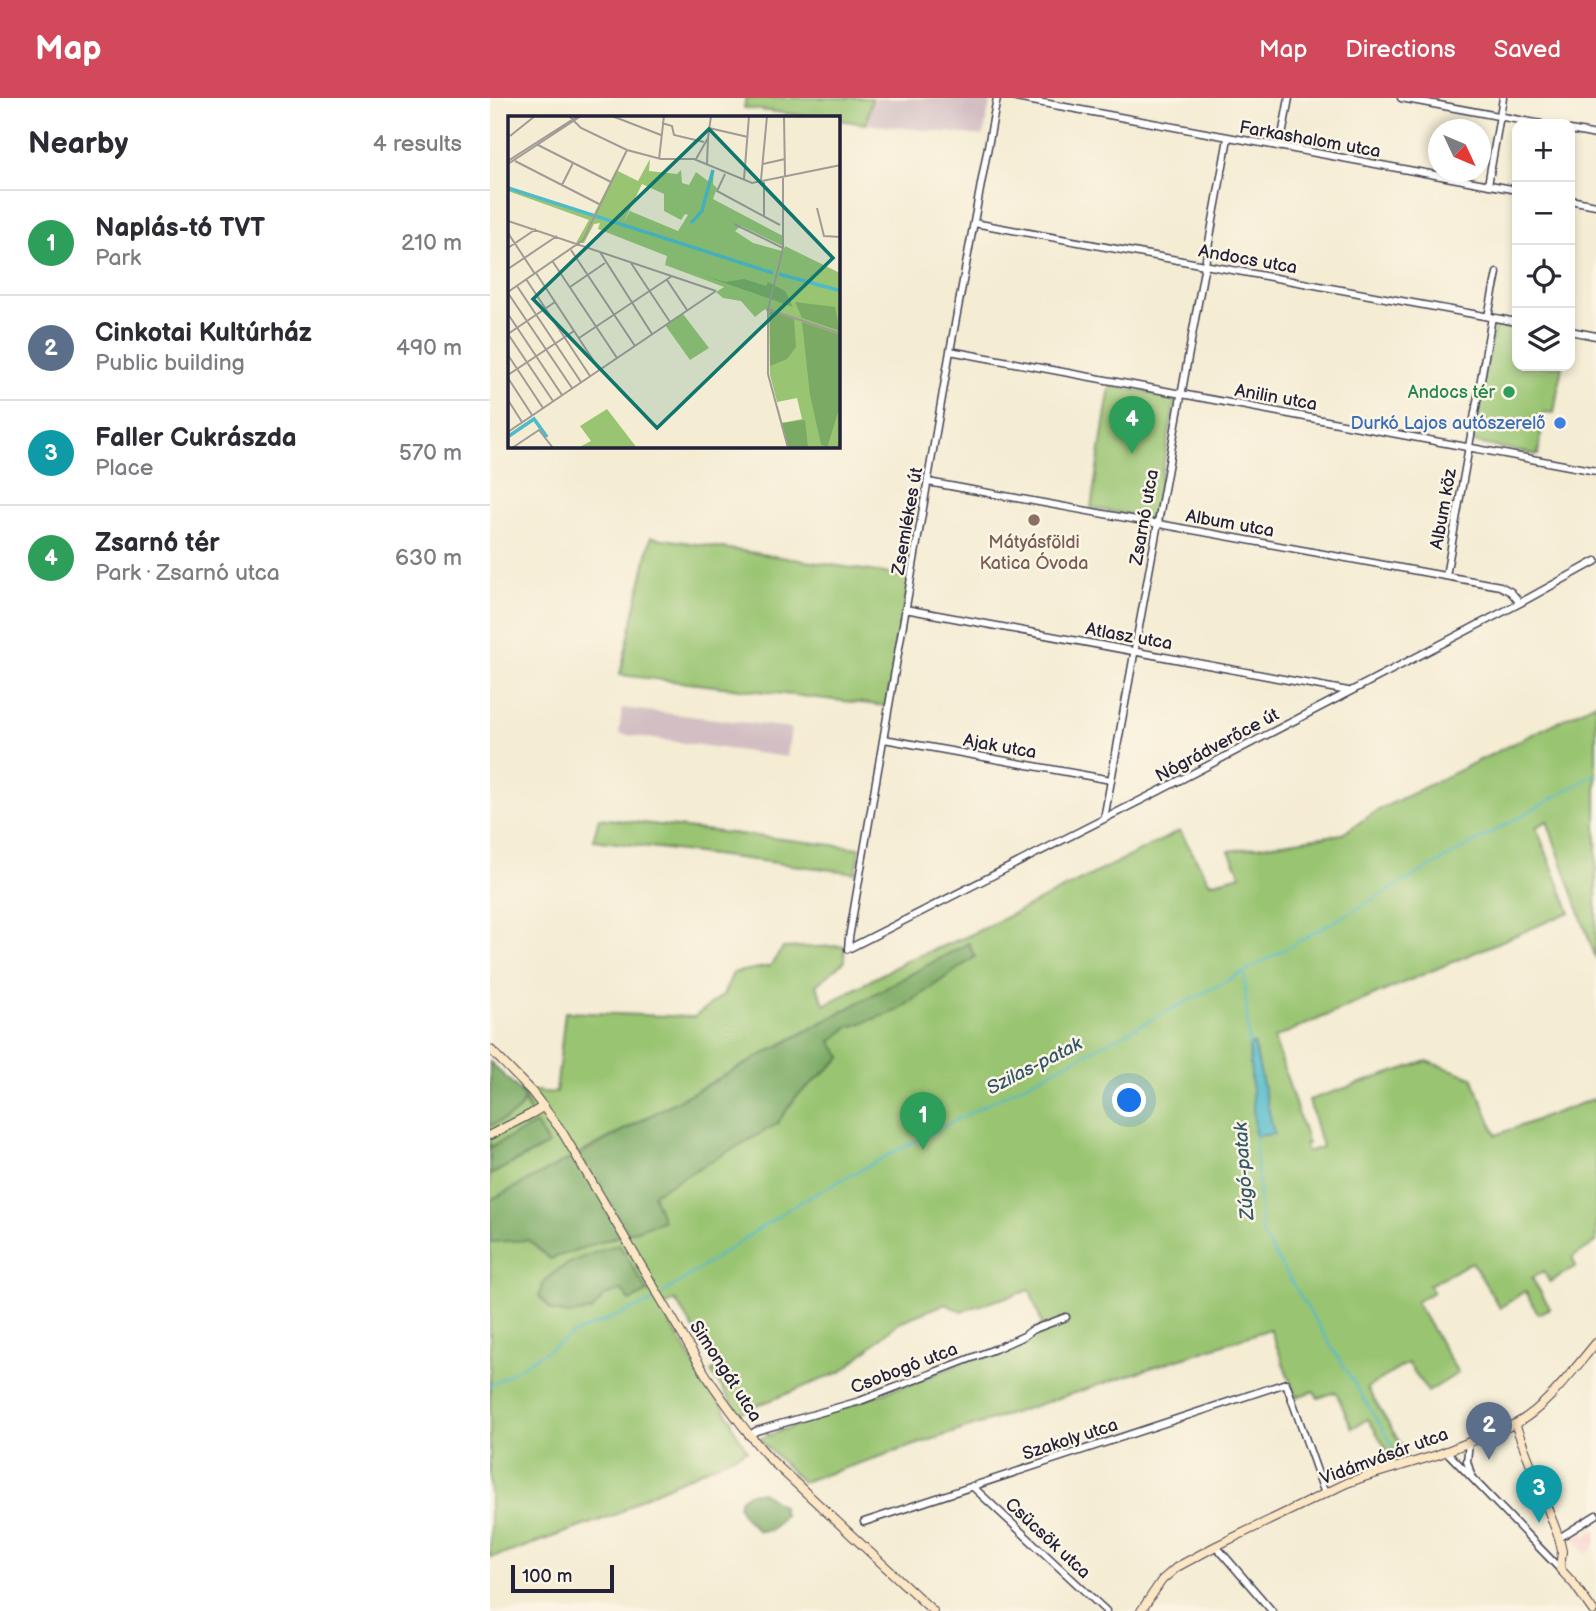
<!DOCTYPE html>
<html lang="en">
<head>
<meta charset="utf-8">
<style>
	body { margin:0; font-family:"Balsamiq Sans",sans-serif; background:#f7f7f7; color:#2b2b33 }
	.controls { position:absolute; right:21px; top:21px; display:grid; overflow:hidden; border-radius:14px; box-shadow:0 4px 10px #0003 }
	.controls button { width:63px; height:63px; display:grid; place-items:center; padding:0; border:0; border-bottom:2px solid #e1e1e2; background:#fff; color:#2b2b33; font:35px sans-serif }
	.compass { position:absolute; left:938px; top:21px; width:63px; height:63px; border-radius:50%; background:#fff; box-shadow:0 4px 10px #0003; rotate:134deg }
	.scale { position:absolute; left:21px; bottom:18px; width:103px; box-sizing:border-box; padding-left:7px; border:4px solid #22223b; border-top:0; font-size:19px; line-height:24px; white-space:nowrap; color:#22223b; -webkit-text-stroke:5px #fcf5e5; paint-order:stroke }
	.you { position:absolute; left:640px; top:1003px; width:24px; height:24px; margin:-18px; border:5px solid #fff; border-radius:50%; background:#1a73e8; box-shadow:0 0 0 10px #1a73e833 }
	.badge { display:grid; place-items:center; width:46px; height:46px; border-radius:50%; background:#d1495b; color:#fff; font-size:23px; font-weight:700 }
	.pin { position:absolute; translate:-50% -58px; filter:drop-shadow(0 2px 4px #0008) }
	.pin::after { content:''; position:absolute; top:37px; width:24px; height:21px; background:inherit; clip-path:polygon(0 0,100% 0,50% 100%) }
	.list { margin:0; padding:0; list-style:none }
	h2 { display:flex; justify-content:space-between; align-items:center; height:91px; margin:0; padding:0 28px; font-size:30px }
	h2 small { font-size:23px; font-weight:400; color:#7c7c81 }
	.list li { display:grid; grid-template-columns:46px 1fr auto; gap:21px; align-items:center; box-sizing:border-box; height:105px; padding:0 28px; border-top:2px solid #e1e1e2 }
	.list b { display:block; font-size:26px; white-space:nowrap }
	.list p { margin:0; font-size:23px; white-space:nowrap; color:#7c7c81 }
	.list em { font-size:23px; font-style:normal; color:#7c7c81 }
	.icon { flex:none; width:38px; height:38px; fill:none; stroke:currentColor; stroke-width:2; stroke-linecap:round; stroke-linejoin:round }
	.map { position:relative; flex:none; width:1106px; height:1513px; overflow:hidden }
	header { display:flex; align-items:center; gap:42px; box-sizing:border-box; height:98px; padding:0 35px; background:#d1495b; color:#fff }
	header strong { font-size:33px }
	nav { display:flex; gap:38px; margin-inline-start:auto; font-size:24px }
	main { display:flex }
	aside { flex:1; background:#fff }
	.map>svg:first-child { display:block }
	.built { fill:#f7d0cc }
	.industrial { fill:#d2bec3 }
	.green { fill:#99c471; stroke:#5e7356; stroke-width:2; fill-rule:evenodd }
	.forest { fill:#7aaa63; stroke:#4e664f; stroke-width:2 }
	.water { fill:#4ebaca; stroke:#386e82; stroke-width:2 }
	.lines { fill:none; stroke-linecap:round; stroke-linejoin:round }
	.stream { stroke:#4ebaca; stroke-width:2 }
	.street-casing { stroke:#424052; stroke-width:9 }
	.secondary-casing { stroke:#424052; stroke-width:10 }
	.street { stroke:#fff; stroke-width:6 }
	.secondary { stroke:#fce6c4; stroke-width:8 }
	.leisure-dot { fill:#2e9e5b; stroke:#fcf5e5; stroke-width:2.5 }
	.shop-dot { fill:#3f7fe0; stroke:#fcf5e5; stroke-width:2.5 }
	.education-dot { fill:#8d6e63; stroke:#fcf5e5; stroke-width:2.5 }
	.labels { text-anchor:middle; stroke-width:5; stroke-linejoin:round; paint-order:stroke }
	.street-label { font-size:18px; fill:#22223b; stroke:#fcf5e5 }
	.leisure-label { font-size:18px; fill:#27864d; stroke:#fcf5e5; text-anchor:end }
	.shop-label { font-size:18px; fill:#366cbe; stroke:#fcf5e5; text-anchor:end }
	.education-label { font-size:18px; fill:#785e54; stroke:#fcf5e5 }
	.water-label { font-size:19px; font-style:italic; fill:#31576d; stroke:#fcf5e5 }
	.inset-river { fill:none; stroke:#4ebaca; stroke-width:3.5 }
	.inset-road { fill:none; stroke:#a09b96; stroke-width:2 }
	.view { fill:#0f766e; fill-opacity:0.15; stroke:#0f766e; stroke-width:3.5 }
	.inset-edge { fill:none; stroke:#22223b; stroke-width:3.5 }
</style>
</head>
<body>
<header>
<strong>Map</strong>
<nav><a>Map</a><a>Directions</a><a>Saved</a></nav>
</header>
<main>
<aside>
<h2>Nearby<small>4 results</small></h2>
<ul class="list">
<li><span class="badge" style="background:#2e9e5b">1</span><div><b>Naplás-tó TVT</b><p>Park</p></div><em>210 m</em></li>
<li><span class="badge" style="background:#5c6f8a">2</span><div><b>Cinkotai Kultúrház</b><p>Public building</p></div><em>490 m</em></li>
<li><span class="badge" style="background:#0f9aa8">3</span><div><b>Faller Cukrászda</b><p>Place</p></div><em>570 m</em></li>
<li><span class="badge" style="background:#2e9e5b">4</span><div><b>Zsarnó tér</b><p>Park · Zsarnó utca</p></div><em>630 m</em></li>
</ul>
</aside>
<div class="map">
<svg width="1106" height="1513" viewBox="0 0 1106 1513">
	<rect width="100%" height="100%" fill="#fcf5e5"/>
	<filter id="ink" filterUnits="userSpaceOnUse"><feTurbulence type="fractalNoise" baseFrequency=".0143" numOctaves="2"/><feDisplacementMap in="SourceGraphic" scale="14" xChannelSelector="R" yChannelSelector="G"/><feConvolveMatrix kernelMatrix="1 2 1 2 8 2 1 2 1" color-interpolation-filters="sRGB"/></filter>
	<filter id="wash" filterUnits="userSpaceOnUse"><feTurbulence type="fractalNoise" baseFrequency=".00686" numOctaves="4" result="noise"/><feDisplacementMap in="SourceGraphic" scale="28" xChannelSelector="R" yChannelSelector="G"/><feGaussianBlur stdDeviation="1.57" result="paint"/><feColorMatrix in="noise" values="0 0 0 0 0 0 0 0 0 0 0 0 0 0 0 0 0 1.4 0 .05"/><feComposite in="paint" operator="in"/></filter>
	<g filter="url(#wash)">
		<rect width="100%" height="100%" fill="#f4ecd3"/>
		<path class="built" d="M 1091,1429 L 1096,1438 L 1106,1432 L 1106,1444 L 1102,1447 L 1104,1450 L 1095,1456 L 1082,1435 Z"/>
		<path class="industrial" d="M 382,0 L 486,0 L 501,1 L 493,38 L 376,26 Z
			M 132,610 L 301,630 L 297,659 L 129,636 Z"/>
		<path class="green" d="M 256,0 L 382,0 L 376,26 L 348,22 L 348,19 L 325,19 L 254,10 Z
			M 1004,228 L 1027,232 L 1027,268 L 1072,268 L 1064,315 L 1054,314 L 1048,357 L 981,344 Z
			M 620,288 L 686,299 L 663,421 L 601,410 Z
			M 161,439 L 420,479 L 396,608 L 130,577 Z
			M 1106,605 L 1106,861 L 1057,723 L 1046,729 L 1080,814 L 784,940 L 818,1046 L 815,1046 L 817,1054 L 832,1049 L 819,1002 L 937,963 L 982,979 L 1006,1037 L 1106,1000 L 1106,1144 L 1082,1160 L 1086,1168 L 1060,1184 L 1054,1173 L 1042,1180 L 1060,1210 L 1048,1216 L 1035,1193 L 1010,1210 L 982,1164 L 939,1187 L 943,1194 L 926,1204 L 968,1275 L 938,1294 L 918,1265 L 877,1290 L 916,1355 L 902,1360 L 878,1321 L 862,1330 L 846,1294 L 828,1300 L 824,1293 L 806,1299 L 780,1231 L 312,1384 L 269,1341 L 539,1241 L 552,1226 L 540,1192 L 471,1213 L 455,1206 L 409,1224 L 353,1273 L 249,1315 L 221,1274 L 228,1269 L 185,1202 L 171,1211 L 213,1280 L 242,1322 L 242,1327 L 257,1352 L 152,1400 L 127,1416 L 17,1455 L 0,1459 L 0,966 L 33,1001 L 45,1024 L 33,996 L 29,992 L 66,995 L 75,914 L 204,919 L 233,897 L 243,875 L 280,868 L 293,850 L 354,848 L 355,863 L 326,887 L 335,907 L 418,862 L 478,838 L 690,733 L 720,785 L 751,777 L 739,753 L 852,736 L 890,711 ZM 479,845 L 483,856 L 105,1053 L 80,1061 Z
			M 109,720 L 370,750 L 366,775 L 103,742 Z"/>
		<path class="forest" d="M 478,845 L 485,859 L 407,913 L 357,930 L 341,944 L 352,959 L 306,999 L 287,1026 L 163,1096 L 173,1123 L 60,1161 L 38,1142 L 0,1144 L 0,1102 L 99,1051 Z
			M 0,964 L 29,992 L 34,1000 C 31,1017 14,1021 0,1028 Z
			M 46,1026 L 58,1047 L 0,1077 L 0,1049 Z
			M 129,1146 L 158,1194 L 140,1203 L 132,1192 L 114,1198 L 102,1213 L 79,1216 L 62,1213 L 49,1198 C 51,1192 52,1186 56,1182 C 74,1163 105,1155 129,1146 Z
			M 264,1394 L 272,1394 L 292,1408 L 294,1417 L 281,1432 L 268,1433 C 256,1420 233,1403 264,1394 Z"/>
		<path class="water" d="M 764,946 L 784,1036 L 765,1038 L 759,947 Z"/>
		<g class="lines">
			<path class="stream" d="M 754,874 L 759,948
				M 765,1037 L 772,1136 L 909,1358
				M 172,1196 L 303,1108 L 408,1052 L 754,874 L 1106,676
				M 0,1288 L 87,1234 L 161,1204 L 168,1199"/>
		</g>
	</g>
	<g filter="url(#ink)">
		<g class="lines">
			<defs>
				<path id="street" d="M 507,0 L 460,253 L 359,840 L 358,851 L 669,693 L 1030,505 L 1106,463
					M 526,0 L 1027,92
					M 911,0 L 1051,26
					M 1080,32 L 1106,37
					M 790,49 L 799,0
					M 998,87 L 1013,0
					M 1080,102 L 1106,107
					M 484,125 L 1027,224
					M 998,218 L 1007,175
					M 1080,233 L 1106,238
					M 460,253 C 675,295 891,331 1106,373
					M 438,384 L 1010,488 L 1021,494 L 1030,505
					M 956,478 L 1002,219
					M 415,511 L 858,593
					M 394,641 L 621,682
					M 614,721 L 738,40
					M 259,1338 L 266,1333 L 370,1303 L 505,1251 L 534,1238 L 542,1232 L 576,1219
					M 979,1344 L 977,1363 L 981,1377
					M 956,1353 L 1070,1471
					M 482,1388 L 616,1513
					M 374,1424 L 796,1285 L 835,1396
					M 1069,1440 L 1106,1417
					M 726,1448 L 782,1513"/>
				<path id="secondary" d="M 0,951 L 42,994 L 71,1032 L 216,1277 C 237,1308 257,1336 282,1363 L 443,1513
					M 0,1037 L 41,1016 L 54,1008
					M 1025,1326 L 1069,1440 L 1072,1453 L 1070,1471 L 1084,1486 L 1103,1513
					M 651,1513 L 672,1482 L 687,1469 L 726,1448 L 857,1385 L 874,1379 L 947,1357 L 1025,1326 C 1055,1311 1084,1271 1106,1245"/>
			</defs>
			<use href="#street" class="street-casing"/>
			<use href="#secondary" class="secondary-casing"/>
			<use href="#street" class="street"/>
			<use href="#secondary" class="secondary"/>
		</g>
	</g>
	<circle class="leisure-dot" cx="1019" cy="294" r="7"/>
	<circle class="shop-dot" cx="1070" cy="325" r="7"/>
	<circle class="education-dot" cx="544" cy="422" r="7"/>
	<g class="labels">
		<g class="street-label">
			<text transform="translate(820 41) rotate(10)" y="6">Farkashalom utca</text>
			<text transform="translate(758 161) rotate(10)" y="6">Andocs utca</text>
			<text transform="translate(786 299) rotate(10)" y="6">Anilin utca</text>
			<text transform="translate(953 411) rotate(-80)" y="6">Album köz</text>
			<text transform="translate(654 419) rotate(-80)" y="6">Zsarnó utca</text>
			<text transform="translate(417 423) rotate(-80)" y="6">Zsemlékes út</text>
			<text transform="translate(740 425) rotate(10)" y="6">Album utca</text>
			<text transform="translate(639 538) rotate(10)" y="6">Atlasz utca</text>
			<text transform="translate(727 647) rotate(-28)" y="6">Nógrádverőce út</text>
			<text transform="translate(510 648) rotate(10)" y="6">Ajak utca</text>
			<text transform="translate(414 1270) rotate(-21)" y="6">Csobogó utca</text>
			<text transform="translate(236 1273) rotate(57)" y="6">Simongát utca</text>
			<text transform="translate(580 1341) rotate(-18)" y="6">Szakoly utca</text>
			<text transform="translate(894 1358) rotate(-20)" y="6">Vidámvásár utca</text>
			<text transform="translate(558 1440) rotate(43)" y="6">Csücsök utca</text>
		</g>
		<g class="leisure-label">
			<text x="1005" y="300">Andocs tér</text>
		</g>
		<g class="shop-label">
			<text x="1056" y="331">Durkó Lajos autószerelő</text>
		</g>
		<g class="education-label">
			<text x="544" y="450">Mátyásföldi<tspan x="544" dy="21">Katica Óvoda</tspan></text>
		</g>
		<g class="water-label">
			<text transform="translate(544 967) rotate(-27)" y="7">Szilas-patak</text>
			<text transform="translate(753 1073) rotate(-94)" y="7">Zúgó-patak</text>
		</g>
	</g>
	<g transform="translate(18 18)">
		<rect width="332" height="332" fill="#f4ecd3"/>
		<path d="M 142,43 L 141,55 L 169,58 L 173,54 L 174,67 L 181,69 L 188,56 L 200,65 L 206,54 L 205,68 L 209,72 L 205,83 L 275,120 L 275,130 L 233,110 L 227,115 L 245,127 L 274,135 L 268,155 L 277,130 L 332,157 L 332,332 L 281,332 L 262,259 L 261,198 L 257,193 L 247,201 L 233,185 L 215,182 L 208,176 L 216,171 L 157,149 L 159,140 L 90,113 L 92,107 L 86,108 L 76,127 L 68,127 L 81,104 L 0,75 L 0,71 L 85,100 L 108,54 L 130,65 ZM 134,68 L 156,78 L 156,95 L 173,104 L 177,98 L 180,99 L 170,115 L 122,95 L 115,108 ZM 289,282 L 294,303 L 274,307 L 269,286 ZM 175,198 L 201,232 L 182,244 L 157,209 ZM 99,293 L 129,332 L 70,332 L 83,325 L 72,310 Z" fill="#99c471" fill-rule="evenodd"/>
		<path d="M 194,159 L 217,166 L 236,163 L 258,170 L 260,166 L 277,175 L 285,191 ZM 287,186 L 327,191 L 332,215 L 294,202 ZM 262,195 L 286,203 L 288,231 L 279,243 L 262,250 ZM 294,206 L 332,219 L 332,290 L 319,332 L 313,328 L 302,279 ZM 297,304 L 300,332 L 280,332 L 274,307 Z" fill="#7aaa63"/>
		<path class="inset-river" d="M 0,72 L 265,157M 183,107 L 194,95 L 205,54M 271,158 L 333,175M 1,320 L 26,303 L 39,321"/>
		<path class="inset-road" d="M 61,0 L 73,12 L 119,34 L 153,43 L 186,43 L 244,67 L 333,49M 104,0 L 153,19M 276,0 L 277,61M 154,7 L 164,10 L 166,19 L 196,26M 201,12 L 240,21M 2,20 L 27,0M 30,29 L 103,66M 151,43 L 156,0M 188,43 L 200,22 L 203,0M 0,45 L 70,0M 7,45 L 93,89M 0,48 L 73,0M 199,48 L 200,22M 255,48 L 277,43M 217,58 L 209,75 L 272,109M 275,61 L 275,132 L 260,193 L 260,258 L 280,332M 236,63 L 241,0M 253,64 L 259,0M 256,66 L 256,100M 54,69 L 65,47M 309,92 L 316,120 L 333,121M 0,105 L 208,175M 226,108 L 275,132M 0,117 L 27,158M 0,132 L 28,113M 63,134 L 127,230M 92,136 L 144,218M 45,146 L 109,242M 123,147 L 162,206M 0,153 L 49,120M 28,157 L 91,253M 18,163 L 82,260M 159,164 L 179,194M 9,170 L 73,266M 62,171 L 97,147M 0,176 L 75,124 L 119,34M 0,177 L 64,272M 260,193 L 333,218M 0,198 L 54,279M 0,218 L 45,285M 0,218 L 47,186M 71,222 L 164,160M 0,239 L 35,292M 0,259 L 66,215M 0,262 L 24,299M 0,284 L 14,306M 0,316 L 208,175M 4,332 L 31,314 L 45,332"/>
		<path class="view" d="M 201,13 L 325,142 L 149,312 L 25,183 Z"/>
		<rect width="332" height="332" class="inset-edge"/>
	</g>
</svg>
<div class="controls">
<button>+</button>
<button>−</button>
<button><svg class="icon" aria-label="locate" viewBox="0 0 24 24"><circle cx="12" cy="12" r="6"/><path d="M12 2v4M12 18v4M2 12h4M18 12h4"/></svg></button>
<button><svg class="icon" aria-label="layers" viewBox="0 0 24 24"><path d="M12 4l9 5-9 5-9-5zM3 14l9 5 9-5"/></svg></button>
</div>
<svg class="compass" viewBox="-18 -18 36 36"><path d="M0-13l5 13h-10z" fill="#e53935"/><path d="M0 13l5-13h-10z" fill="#7c7c81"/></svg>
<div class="scale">100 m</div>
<div class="you"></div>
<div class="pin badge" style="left:433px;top:1052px;background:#2e9e5b">1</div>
<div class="pin badge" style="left:999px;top:1362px;background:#5c6f8a">2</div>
<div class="pin badge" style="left:1049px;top:1425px;background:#0f9aa8">3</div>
<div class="pin badge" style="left:642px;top:356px;background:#2e9e5b">4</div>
</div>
</main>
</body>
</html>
